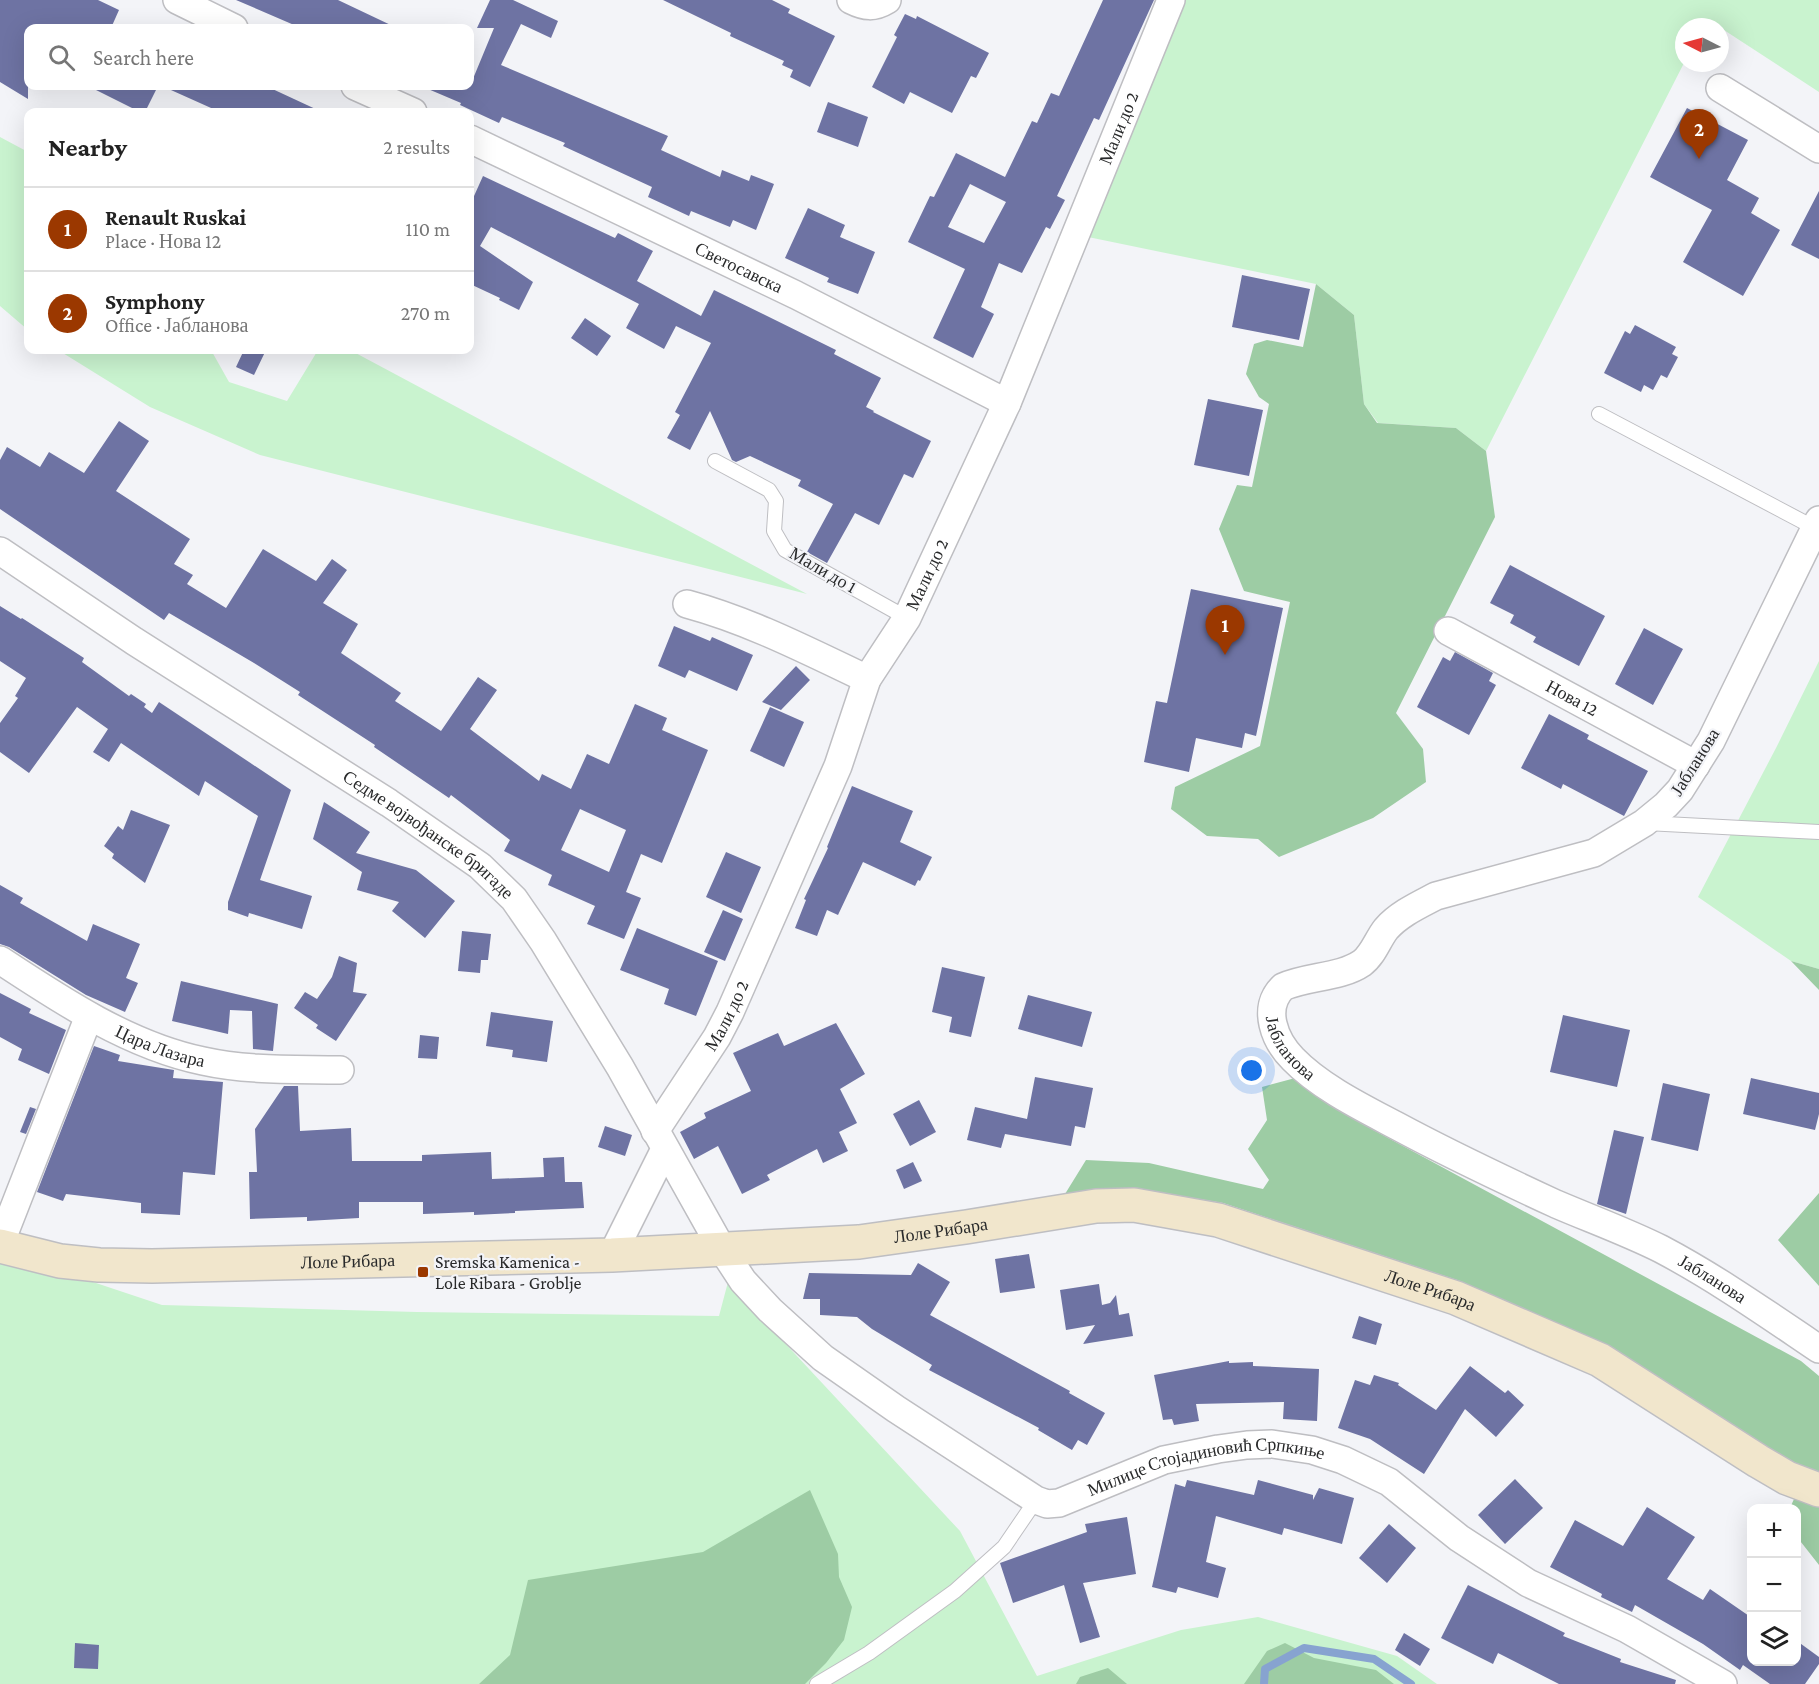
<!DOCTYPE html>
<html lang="en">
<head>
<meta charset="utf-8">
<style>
	body { margin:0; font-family:"Crimson Pro",serif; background:#f6f6f6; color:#222 }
	.controls { position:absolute; right:18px; bottom:18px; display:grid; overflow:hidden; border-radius:12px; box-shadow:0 6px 24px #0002 }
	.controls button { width:54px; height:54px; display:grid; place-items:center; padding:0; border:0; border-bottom:2px solid #e0e0e0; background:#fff; color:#222; font:30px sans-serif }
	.compass { position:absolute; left:1675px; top:18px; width:54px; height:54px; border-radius:50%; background:#fff; box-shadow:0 6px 24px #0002; rotate:276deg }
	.you { position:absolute; left:1252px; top:1071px; width:21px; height:21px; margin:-15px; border:4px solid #fff; border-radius:50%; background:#1a73e8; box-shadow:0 0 0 9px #1a73e833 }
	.badge { display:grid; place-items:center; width:39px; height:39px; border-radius:50%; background:#9b3800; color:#fff; font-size:20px; font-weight:700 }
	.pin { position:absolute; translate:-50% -50px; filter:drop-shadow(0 2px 3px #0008) }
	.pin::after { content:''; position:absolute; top:32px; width:21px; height:18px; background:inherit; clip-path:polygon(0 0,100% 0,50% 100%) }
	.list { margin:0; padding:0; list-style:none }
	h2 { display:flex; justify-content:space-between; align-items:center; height:78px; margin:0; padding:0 24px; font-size:26px }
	h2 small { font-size:20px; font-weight:400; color:#767676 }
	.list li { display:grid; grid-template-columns:39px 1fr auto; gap:18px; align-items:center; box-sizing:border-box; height:84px; padding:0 24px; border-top:2px solid #e0e0e0 }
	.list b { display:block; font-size:22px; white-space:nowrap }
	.list p { margin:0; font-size:20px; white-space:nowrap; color:#767676 }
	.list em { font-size:20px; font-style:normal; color:#767676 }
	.icon { flex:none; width:33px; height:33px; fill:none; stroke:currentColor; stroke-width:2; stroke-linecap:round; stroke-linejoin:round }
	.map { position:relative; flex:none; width:1819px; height:1684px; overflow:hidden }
	.search { position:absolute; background:#fff; box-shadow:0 6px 24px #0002; left:24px; top:24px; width:450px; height:66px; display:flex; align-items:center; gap:15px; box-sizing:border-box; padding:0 21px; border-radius:12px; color:#767676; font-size:22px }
	.panel { position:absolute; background:#fff; box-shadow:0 6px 24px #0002; left:24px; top:108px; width:450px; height:246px; border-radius:12px }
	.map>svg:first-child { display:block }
	.green { fill:#c9f3cf }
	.forest { fill:#9dcca4 }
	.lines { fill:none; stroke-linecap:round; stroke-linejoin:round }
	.stream { stroke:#87a3d0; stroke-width:8 }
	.building { fill:#6e73a3; fill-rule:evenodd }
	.lane-casing { stroke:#bebec2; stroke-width:16 }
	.street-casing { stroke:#bebec2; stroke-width:30 }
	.secondary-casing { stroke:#bebec2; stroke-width:36 }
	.lane { stroke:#fff; stroke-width:14 }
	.street { stroke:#fff; stroke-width:27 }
	.secondary { stroke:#f1e6cc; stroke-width:33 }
	.poi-dot { fill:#9b3800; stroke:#f3f4f8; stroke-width:2 }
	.labels { text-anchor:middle; stroke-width:4.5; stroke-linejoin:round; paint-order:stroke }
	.street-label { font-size:18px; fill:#292a2b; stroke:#f3f4f8 }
	.poi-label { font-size:18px; fill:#292a2b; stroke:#f3f4f8; text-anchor:start }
</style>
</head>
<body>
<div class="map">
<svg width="1819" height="1684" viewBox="0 0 1819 1684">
	<rect width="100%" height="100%" fill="#f3f4f8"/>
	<path class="green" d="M 1183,0 L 1819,0 L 1819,92 L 1707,19 L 1703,27 L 1684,27 L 1684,63 L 1486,451 L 1456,428 L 1378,423 L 1364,404 L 1354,315 L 1316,284 L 1088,237 Z
		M 0,137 L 28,152 L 28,330 L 0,306 Z
		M 58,350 L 211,350 L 229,382 L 287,401 L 318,350 L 350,350 L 807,594 L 260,455 L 150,407 Z
		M 1819,661 L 1819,969 L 1791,961 L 1698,897 L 1776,748 Z
		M 0,1256 L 72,1275 L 162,1305 L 417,1312 L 719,1316 L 728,1282 L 960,1531 L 1037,1676 L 1181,1630 L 1258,1617 L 1397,1656 L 1437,1684 L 0,1684 Z"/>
	<path class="forest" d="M 1316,284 L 1354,315 L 1364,404 L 1377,423 L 1456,428 L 1486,451 L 1495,517 L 1396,713 L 1423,749 L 1426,782 L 1373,818 L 1279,857 L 1258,839 L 1207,836 L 1171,809 L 1175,787 L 1260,746 L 1290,602 L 1244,591 L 1219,529 L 1237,485 L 1252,487 L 1269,404 L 1259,397 L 1246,374 L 1254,344 L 1267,340 L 1303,347 Z
		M 1791,961 L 1819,969 L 1819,990 Z
		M 1299,1077 L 1355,1120 L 1801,1361 L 1819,1376 L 1819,1473 L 1790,1462 L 1606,1346 L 1460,1281 L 1223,1203 L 1132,1188 L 1093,1189 L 1065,1194 L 1086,1160 L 1149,1163 L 1263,1189 L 1269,1180 L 1248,1149 L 1267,1120 L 1262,1087 Z
		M 1819,1193 L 1819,1286 L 1778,1240 Z
		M 810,1490 L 838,1554 L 839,1577 L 852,1607 L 844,1640 L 826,1663 L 805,1684 L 479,1684 L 510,1655 L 528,1580 L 703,1552 Z
		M 1794,1499 L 1819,1506 L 1819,1565 L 1797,1537 L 1796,1508 L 1790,1508 Z
		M 1285,1643 L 1314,1658 L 1376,1670 L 1394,1684 L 1244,1684 L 1267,1651 Z
		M 1108,1668 L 1127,1684 L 1076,1684 L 1080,1677 Z"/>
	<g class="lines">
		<path class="stream" d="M 1264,1684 L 1265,1669 L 1304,1648 L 1374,1659 L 1411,1684"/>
	</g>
	<path class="building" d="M 0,0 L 98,0 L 119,10 L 111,28 L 28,28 L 28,99 L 0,82 Z
		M 236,0 L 338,0 L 397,28 L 301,28 Z
		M 490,0 L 513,0 L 558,21 L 551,38 L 521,24 L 501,65 L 668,136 L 661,150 L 720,177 L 722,170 L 749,181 L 751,175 L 774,184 L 756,230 L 733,220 L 730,227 L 691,211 L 689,216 L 648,197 L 652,187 L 563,146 L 565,143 L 502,117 L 499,123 L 460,105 L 461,103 L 421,86 L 470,86 L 494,28 L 477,28 Z
		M 663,0 L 772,0 L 790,9 L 788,13 L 835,36 L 810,87 L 790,77 L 793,70 L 782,65 L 784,61 L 730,36 L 731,33 Z
		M 1103,0 L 1154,0 L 1099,120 L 1094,118 L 1057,196 L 1065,200 L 1050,229 L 1046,227 L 1022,273 L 999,263 L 981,307 L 994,314 L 973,358 L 933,338 L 965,269 L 908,242 L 930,196 L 934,197 L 956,153 L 1005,177 L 1032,121 L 1037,123 L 1051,93 L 1059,96 ZM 970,184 L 1006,202 L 984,243 L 948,227 Z
		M 905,14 L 916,19 L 917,16 L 989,53 L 976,78 L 971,76 L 952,113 L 910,92 L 904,104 L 872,87 L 897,37 L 894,35 Z
		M 88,86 L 158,86 L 145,112 L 140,112 Z
		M 162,86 L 266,86 L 322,112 L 220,112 Z
		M 828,102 L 868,117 L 858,147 L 817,132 Z
		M 1687,108 L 1748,140 L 1727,180 L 1759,198 L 1751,213 L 1780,230 L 1743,296 L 1683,262 L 1712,210 L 1650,177 Z
		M 483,176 L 615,238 L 618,233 L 653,251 L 637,281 L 701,316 L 714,290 L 836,350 L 834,354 L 881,378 L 866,407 L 874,411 L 873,412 L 931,441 L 913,478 L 904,474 L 879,525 L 855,513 L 827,563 L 807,552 L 833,504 L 798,486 L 801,480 L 750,456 L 736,462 L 732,460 L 710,411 L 690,450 L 667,438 L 680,415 L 675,412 L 711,343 L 676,326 L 664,349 L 626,328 L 639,304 L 491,227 L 480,246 L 533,282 L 519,310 L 499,300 L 500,298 L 470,284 L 470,205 Z
		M 1819,191 L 1819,259 L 1791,245 Z
		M 808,208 L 845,225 L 840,237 L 875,252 L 858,294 L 827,282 L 829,278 L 785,258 Z
		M 1242,275 L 1310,289 L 1299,340 L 1232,327 Z
		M 585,318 L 611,336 L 597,356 L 571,338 Z
		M 1635,325 L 1676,347 L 1672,354 L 1678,357 L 1667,378 L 1661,375 L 1653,390 L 1644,385 L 1641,392 L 1604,373 L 1625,331 L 1630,334 Z
		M 244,350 L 266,350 L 254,375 L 236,367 Z
		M 1208,399 L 1263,410 L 1249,476 L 1194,465 Z
		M 119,421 L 149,441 L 116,491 L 190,539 L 174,564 L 193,575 L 187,584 L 226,608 L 263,549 L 316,581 L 332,559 L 347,570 L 323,603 L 358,624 L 341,653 L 401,693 L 395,701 L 441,731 L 478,677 L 497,690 L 470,729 L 539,781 L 542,774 L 571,789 L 587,754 L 609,764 L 635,704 L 667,718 L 662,730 L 708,750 L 662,863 L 641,854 L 626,892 L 641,898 L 624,939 L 587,924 L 595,906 L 548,885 L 552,875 L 504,851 L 510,840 L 451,795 L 449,798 L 374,747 L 375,745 L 298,695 L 300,692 L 254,663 L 169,613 L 164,620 L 0,509 L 0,460 L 7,447 L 40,467 L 49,452 L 84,473 ZM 580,809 L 626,830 L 609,872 L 561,850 Z
		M 1510,565 L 1605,616 L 1579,666 L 1533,642 L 1536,637 L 1510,623 L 1514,615 L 1490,603 Z
		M 1191,589 L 1283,608 L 1256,736 L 1245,733 L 1242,748 L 1196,738 L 1189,772 L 1144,762 L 1156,701 L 1167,703 Z
		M 0,606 L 21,619 L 22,618 L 84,658 L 82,662 L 129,696 L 131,694 L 146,704 L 144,707 L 152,713 L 159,702 L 291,790 L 260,880 L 312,896 L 302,929 L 249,913 L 248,917 L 228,910 L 228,902 L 258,816 L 205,781 L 199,796 L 121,743 L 109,762 L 93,752 L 108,729 L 77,707 L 29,773 L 0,752 L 0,723 L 18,698 L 15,696 L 26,678 L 0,661 Z
		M 674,626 L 710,641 L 712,637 L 753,655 L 737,691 L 689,670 L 685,678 L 658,666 Z
		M 1644,628 L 1683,649 L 1653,705 L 1615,684 Z
		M 1455,652 L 1493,673 L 1489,681 L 1496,685 L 1469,735 L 1417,707 L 1443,657 L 1450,661 Z
		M 796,666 L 810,680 L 781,710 L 762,702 Z
		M 770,707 L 804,722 L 784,767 L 750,751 Z
		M 1549,714 L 1589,735 L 1587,739 L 1648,771 L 1624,816 L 1563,784 L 1561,789 L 1521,768 Z
		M 852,786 L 913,811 L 900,842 L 932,857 L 920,881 L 918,880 L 915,886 L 863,862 L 838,915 L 827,910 L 817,936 L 795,928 L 806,900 L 804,899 L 828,848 L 827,847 Z
		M 324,802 L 370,832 L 356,853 L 416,870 L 455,901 L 425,938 L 392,911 L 399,902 L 357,890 L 362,872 L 313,839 Z
		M 131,810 L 170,825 L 145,883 L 112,858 L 114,854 L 104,846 L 118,826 L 123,830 Z
		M 726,852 L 761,867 L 741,913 L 706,897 Z
		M 0,885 L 23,898 L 20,903 L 87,941 L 93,924 L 140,944 L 126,978 L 138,983 L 125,1012 L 86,995 L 9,947 L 0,944 Z
		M 723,910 L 743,919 L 725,961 L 704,952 Z
		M 637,928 L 718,961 L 696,1016 L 664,1004 L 669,989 L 620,970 Z
		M 462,931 L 491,934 L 488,960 L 481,960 L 480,973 L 458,971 Z
		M 339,956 L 357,963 L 353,992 L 367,994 L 336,1041 L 316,1028 L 318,1025 L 294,1008 L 305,992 L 317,999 L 332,977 Z
		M 942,967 L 985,977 L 971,1037 L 949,1032 L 952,1017 L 932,1012 Z
		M 181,981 L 278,1004 L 273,1051 L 253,1049 L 252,1011 L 230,1010 L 228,1034 L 172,1021 Z
		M 0,993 L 31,1009 L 29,1013 L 66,1030 L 49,1074 L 18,1060 L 22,1049 L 0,1037 Z
		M 1028,995 L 1092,1012 L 1082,1047 L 1018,1029 Z
		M 491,1012 L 553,1021 L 547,1062 L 512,1057 L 513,1050 L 486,1046 Z
		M 1563,1015 L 1630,1030 L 1617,1087 L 1550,1072 Z
		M 836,1023 L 865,1074 L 840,1089 L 857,1123 L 839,1132 L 848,1151 L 823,1163 L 817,1149 L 767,1175 L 770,1180 L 742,1194 L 718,1146 L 694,1159 L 680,1132 L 706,1118 L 704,1113 L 751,1091 L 733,1053 L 778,1033 L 784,1046 Z
		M 420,1035 L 439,1037 L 437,1059 L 418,1058 Z
		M 94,1046 L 120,1055 L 118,1061 L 174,1070 L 173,1078 L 223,1082 L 215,1175 L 183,1172 L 180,1215 L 141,1213 L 141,1203 L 66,1194 L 63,1201 L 37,1192 Z
		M 1035,1077 L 1093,1088 L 1085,1128 L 1075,1126 L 1071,1146 L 1005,1134 L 1001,1148 L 967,1140 L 975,1107 L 1027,1119 Z
		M 1751,1078 L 1819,1093 L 1819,1114 L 1815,1130 L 1743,1114 Z
		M 1663,1083 L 1710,1094 L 1698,1151 L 1651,1140 Z
		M 284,1086 L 298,1086 L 300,1131 L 351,1128 L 352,1161 L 422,1161 L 422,1155 L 491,1152 L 492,1179 L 544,1177 L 543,1158 L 564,1157 L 565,1182 L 582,1182 L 584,1208 L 515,1211 L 515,1213 L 474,1215 L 474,1212 L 423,1214 L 423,1202 L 359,1202 L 359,1218 L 307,1221 L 307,1217 L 250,1219 L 249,1172 L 257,1172 L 255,1129 Z
		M 919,1100 L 936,1132 L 910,1146 L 893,1114 Z
		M 30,1107 L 36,1109 L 26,1134 L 20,1132 Z
		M 605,1126 L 632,1135 L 625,1156 L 598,1147 Z
		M 1614,1130 L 1644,1137 L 1626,1214 L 1597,1204 Z
		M 913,1162 L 922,1181 L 904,1189 L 896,1170 Z
		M 1029,1254 L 1035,1288 L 1000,1293 L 995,1259 Z
		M 918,1263 L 950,1282 L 930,1315 L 1070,1391 L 1069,1393 L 1105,1413 L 1087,1445 L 1078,1440 L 1072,1450 L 1038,1430 L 1039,1428 L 929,1370 L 932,1365 L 872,1329 L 857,1317 L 820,1315 L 820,1299 L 803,1299 L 809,1273 L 911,1275 Z
		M 1099,1284 L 1102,1305 L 1110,1303 L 1116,1295 L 1119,1315 L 1129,1313 L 1133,1336 L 1083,1344 L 1095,1325 L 1066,1330 L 1060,1290 Z
		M 1359,1316 L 1382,1324 L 1376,1345 L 1352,1338 Z
		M 1229,1361 L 1229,1363 L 1253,1362 L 1253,1366 L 1319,1369 L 1317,1421 L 1283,1419 L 1284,1402 L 1196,1404 L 1199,1421 L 1174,1425 L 1172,1419 L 1163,1420 L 1154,1375 Z
		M 1470,1366 L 1505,1393 L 1508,1390 L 1524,1405 L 1496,1437 L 1465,1409 L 1424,1474 L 1370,1439 L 1338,1428 L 1355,1380 L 1370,1385 L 1374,1375 L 1399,1383 L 1398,1385 L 1436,1410 Z
		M 1515,1479 L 1543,1508 L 1505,1544 L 1478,1515 Z
		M 1187,1480 L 1254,1495 L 1258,1480 L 1313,1495 L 1313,1500 L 1319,1488 L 1354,1498 L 1342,1544 L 1284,1528 L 1282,1535 L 1216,1516 L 1206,1562 L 1226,1568 L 1218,1598 L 1178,1587 L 1176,1593 L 1152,1587 L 1175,1484 L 1185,1487 Z
		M 1647,1507 L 1695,1537 L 1667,1579 L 1703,1600 L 1710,1589 L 1752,1618 L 1752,1662 L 1797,1662 L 1797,1641 L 1819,1657 L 1819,1664 L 1805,1684 L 1770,1684 L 1743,1665 L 1740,1670 L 1703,1644 L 1635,1605 L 1632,1612 L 1601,1597 L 1602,1594 L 1550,1567 L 1575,1520 L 1623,1546 Z
		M 1127,1517 L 1136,1574 L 1083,1583 L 1100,1637 L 1080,1643 L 1064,1585 L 1013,1603 L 1000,1563 L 1087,1532 L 1085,1524 Z
		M 1389,1524 L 1416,1548 L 1387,1583 L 1359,1558 Z
		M 1468,1585 L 1565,1633 L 1563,1636 L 1621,1659 L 1620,1662 L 1676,1680 L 1675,1684 L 1559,1684 L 1498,1653 L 1493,1664 L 1441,1638 Z
		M 1404,1633 L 1430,1649 L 1420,1666 L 1395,1650 Z
		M 75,1643 L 99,1645 L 98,1669 L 74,1668 Z"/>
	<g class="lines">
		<defs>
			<path id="lane" d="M 1599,414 L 1815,528
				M 715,461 L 769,490 L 776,501 L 774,531 L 785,550 L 907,618
				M 1646,823 L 1819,832
				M 817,1684 L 869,1653 L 955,1591 L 1004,1547 L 1036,1500"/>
			<g id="street">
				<path d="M 177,0 L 234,28"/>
				<path d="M 851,0 C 865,7 874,8 887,0"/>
				<path d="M 355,86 L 413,112"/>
				<path d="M 1720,88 L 1819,149"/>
				<path id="s1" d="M 470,139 L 796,295 L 1007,403"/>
				<path id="s2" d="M 1819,520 L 1711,741 L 1680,790 L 1666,805 L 1644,823 L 1594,853 L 1436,896 C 1419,905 1399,914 1386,929 C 1378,939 1373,955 1362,963 C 1340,978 1307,976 1283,987 C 1261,1008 1275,1041 1293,1059 C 1320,1087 1363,1108 1397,1126 C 1449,1154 1502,1179 1556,1204 C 1591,1219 1627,1232 1661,1249 C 1716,1278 1767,1314 1819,1349"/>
				<path id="s3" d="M 0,551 L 134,641 L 389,803 L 480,866 L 514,899 L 543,941 L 620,1067 L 722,1249 L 743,1281 L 770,1310 L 823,1358 L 896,1409 L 1036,1500 L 1047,1504 L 1059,1503 L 1164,1460 L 1218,1449 L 1247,1445 L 1272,1444 L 1312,1450 L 1343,1460 L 1389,1482 L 1459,1538 L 1528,1583 L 1627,1629 L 1723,1684"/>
				<path d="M 687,604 C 750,621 808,651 867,679"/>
				<path id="s4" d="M 1448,631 L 1696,765"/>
				<path id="s5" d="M 0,960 C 62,1001 130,1046 203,1061 C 248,1071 295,1069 340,1070"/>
				<path id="s6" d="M 655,1131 L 717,1037 L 730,1012 L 838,766 L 867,679 L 907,618 L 1007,403 L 1171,0"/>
				<path d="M 0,1244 L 89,1016"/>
				<path d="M 612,1255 L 665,1149"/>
			</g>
			<g id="secondary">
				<path id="s7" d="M 0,1246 L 60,1261 L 99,1265 L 152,1266 L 612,1255 L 859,1242 L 966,1227 L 1096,1206 L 1134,1205 L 1218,1220 L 1456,1298 L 1600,1360 L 1758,1461 L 1787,1478 L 1819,1490"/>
			</g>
		</defs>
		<use href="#lane" class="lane-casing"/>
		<use href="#street" class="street-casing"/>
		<use href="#secondary" class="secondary-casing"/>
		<use href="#lane" class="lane"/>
		<use href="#street" class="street"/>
		<use href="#secondary" class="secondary"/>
	</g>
	<rect class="poi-dot" x="417" y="1266" width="12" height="12" rx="3"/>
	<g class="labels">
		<g class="street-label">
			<text dy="6" stroke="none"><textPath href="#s6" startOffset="1108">Мали до 2</textPath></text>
			<text dy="6" stroke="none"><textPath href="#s1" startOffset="298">Светосавска</textPath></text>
			<text transform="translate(823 570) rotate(30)" y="6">Мали до 1</text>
			<text dy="6" stroke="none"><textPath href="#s6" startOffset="622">Мали до 2</textPath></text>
			<text dy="6" stroke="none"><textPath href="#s4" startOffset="141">Нова 12</textPath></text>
			<text transform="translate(1695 762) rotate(-58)" y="6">Јабланова</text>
			<text dy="6" stroke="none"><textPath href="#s3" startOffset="514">Седме војвођанске бригаде</textPath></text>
			<text dy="6" stroke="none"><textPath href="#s6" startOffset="136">Мали до 2</textPath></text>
			<text dy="6" stroke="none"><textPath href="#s5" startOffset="183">Цара Лазара</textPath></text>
			<text dy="6" stroke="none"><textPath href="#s2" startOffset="830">Јабланова</textPath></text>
			<text dy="6" stroke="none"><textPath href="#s7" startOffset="944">Лоле Рибара</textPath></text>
			<text dy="6" stroke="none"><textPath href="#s7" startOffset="350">Лоле Рибара</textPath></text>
			<text dy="6" stroke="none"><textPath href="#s2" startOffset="1316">Јабланова</textPath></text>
			<text dy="6" stroke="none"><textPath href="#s7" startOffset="1448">Лоле Рибара</textPath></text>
			<text dy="6" stroke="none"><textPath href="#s3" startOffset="1612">Милице Стојадиновић Српкиње</textPath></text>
		</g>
		<g class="poi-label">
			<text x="435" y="1268">Sremska Kamenica -<tspan x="435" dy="21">Lole Ribara - Groblje</tspan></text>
		</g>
	</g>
</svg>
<div class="controls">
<button>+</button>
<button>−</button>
<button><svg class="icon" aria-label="layers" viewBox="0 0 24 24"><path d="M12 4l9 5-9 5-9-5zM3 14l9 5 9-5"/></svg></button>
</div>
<svg class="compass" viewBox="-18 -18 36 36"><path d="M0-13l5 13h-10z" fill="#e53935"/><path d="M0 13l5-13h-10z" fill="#767676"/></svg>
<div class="you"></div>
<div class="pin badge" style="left:1225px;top:655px">1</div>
<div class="pin badge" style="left:1699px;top:159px">2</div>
<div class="search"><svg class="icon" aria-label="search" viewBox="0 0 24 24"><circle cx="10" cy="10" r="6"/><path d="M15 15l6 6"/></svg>Search here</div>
<section class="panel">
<h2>Nearby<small>2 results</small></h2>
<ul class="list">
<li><span class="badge">1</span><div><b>Renault Ruskai</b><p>Place · Нова 12</p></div><em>110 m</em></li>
<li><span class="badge">2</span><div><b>Symphony</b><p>Office · Јабланова</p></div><em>270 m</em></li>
</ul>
</section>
</div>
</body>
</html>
